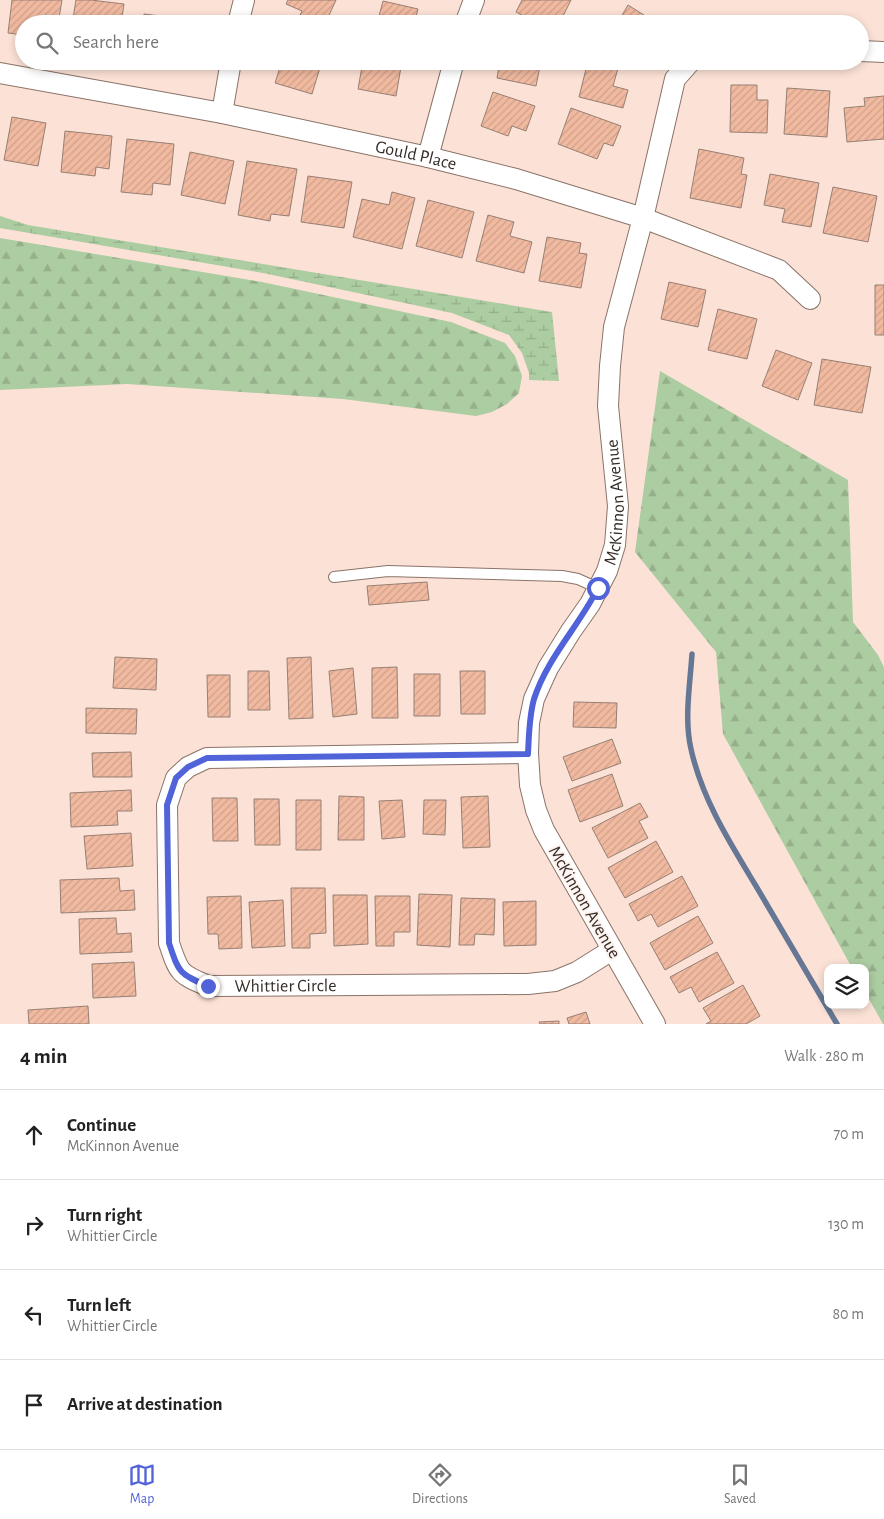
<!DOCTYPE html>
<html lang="en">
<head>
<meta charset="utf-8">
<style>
	body { margin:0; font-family:"Alegreya Sans",sans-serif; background:#f2f2f2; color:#222 }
	.controls { position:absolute; right:15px; bottom:15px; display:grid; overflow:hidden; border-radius:10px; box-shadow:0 2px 8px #0003 }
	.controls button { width:45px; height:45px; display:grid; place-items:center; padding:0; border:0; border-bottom:1px solid #e0e0e0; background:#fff; color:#222; font:25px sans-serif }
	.stop { position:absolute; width:15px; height:15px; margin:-11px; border:4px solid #5063d8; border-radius:50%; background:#fff }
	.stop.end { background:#5063d8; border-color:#fff; box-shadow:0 1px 5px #0008 }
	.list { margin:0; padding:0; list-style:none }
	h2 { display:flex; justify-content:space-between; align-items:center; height:65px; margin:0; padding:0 20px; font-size:21px }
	h2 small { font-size:16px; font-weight:400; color:#767676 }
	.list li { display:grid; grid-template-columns:32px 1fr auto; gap:15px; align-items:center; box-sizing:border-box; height:90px; padding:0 20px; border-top:1px solid #e0e0e0 }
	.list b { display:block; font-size:19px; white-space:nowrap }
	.list p { margin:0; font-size:16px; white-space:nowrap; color:#767676 }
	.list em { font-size:16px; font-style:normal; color:#767676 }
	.icon { flex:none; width:28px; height:28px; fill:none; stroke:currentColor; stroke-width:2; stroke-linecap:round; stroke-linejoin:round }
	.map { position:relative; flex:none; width:884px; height:1024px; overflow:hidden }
	.search { position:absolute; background:#fff; box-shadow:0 2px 8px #0003; left:15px; right:15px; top:15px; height:55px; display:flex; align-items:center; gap:12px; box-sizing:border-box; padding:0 18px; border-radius:28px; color:#767676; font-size:19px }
	.sheet { height:425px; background:#fff }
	nav { display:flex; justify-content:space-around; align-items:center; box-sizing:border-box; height:70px; border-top:1px solid #e0e0e0; background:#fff; font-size:14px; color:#767676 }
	nav a { display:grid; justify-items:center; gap:2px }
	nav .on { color:#5063d8 }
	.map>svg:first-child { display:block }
	.forest { fill:url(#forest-firs) }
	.wetland { fill:url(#wetland-marsh) }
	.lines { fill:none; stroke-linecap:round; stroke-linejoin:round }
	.stream { stroke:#657794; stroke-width:5.5 }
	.building { fill:url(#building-hatch); stroke:#977f74 }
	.service-casing { stroke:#8a7368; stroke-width:12 }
	.minor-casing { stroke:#8a7368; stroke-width:22 }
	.service { stroke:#fff; stroke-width:10 }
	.minor { stroke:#fff; stroke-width:20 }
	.route { stroke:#5063d8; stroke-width:6 }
	.labels { text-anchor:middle; stroke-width:4; stroke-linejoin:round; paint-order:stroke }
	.street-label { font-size:18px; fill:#352c27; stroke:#fef3ee }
</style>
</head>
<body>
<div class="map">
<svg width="884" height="1024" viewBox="0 0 884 1024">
	<defs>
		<pattern id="forest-firs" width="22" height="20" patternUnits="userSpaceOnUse" patternTransform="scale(1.25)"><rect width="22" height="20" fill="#accca1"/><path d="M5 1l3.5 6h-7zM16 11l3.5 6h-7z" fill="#95af8b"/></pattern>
		<pattern id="wetland-marsh" width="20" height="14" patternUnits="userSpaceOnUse" patternTransform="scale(1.25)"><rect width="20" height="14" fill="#accca1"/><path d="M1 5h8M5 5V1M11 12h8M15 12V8" fill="none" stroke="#95af8b"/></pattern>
		<pattern id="building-hatch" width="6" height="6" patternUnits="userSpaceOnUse" patternTransform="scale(1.25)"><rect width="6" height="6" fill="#f1baa0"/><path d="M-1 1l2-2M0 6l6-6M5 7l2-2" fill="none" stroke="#cfa08a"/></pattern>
	</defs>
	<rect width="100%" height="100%" fill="#fce2d6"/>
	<path class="forest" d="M 0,238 L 262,282 L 451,322 L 505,343 L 515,356 L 522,376 L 519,393 L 507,404 L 492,412 L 476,416 L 343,399 L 127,384 L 0,390 Z
		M 660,371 L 848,480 L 853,622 L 878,655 L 884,667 L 884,1024 L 883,1024 L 865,992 L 865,968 L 852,968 L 723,734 L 716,652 L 635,552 Z"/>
	<path class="wetland" d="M 0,216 L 28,225 L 552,312 L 559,381 L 529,380 L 529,373 L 522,353 L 509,335 L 452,313 L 263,273 L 0,228 Z"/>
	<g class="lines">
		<path class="stream" d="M 692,654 C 690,685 684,719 691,749 C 702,799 730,843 756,886 C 783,932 810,978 837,1024"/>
	</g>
	<path class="building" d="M 12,0 L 62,0 L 58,24 L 24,24 L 24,35 L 8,33 Z
		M 76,0 L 91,0 L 124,4 L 121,24 L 72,24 Z
		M 288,0 L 336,0 L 325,24 L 307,24 L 298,19 L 302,11 L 286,4 Z
		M 522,0 L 571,0 L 559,24 L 539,24 L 516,12 Z
		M 383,1 L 418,9 L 414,24 L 369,24 L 370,18 L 378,20 Z
		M 628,5 L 658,24 L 617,24 Z
		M 144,14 L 193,20 L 192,24 L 143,24 Z
		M 282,61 L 322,61 L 312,94 L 275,83 Z
		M 363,61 L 402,61 L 396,96 L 358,89 Z
		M 500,61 L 541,61 L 536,86 L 497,78 Z
		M 588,61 L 620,61 L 613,86 L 628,90 L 623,108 L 579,97 Z
		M 731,85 L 757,85 L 757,100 L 768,100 L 767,133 L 730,132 Z
		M 787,88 L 830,91 L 827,137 L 784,134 Z
		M 493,92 L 535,106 L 526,131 L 512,126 L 508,136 L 481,126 Z
		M 884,96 L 884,139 L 847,142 L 844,108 L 865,106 L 864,98 Z
		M 571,108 L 621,126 L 613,146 L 604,143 L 597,159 L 558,144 Z
		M 12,117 L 46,123 L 38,166 L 4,160 Z
		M 65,131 L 112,136 L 109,169 L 96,167 L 95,176 L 61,172 Z
		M 127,139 L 174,144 L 170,185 L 153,183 L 152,195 L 121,192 Z
		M 699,149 L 744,158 L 741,174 L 747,175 L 741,208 L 690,198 Z
		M 190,152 L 234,161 L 225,204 L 181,195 Z
		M 247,161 L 297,169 L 289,216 L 271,214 L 270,221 L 238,215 Z
		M 770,174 L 819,183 L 811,227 L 782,222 L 785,209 L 764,205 Z
		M 308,176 L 352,182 L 344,228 L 301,222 Z
		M 833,187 L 877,196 L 868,242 L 823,233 Z
		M 392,192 L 415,198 L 402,249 L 353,237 L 362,199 L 389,205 Z
		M 428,200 L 474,212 L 462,258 L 416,246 Z
		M 488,215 L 514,222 L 510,236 L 532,242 L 524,273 L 476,261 Z
		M 547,237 L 581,243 L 579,253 L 587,254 L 581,288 L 539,281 Z
		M 669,282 L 706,290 L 698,327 L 661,319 Z
		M 875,285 L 884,285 L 884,335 L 875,335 Z
		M 718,309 L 757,319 L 747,359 L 708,350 Z
		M 776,350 L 812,363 L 798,400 L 762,386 Z
		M 822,359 L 871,367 L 862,413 L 814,405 Z
		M 427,582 L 429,600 L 369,605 L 367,586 Z
		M 115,657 L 157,659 L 156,690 L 113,688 Z
		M 311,657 L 313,718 L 289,719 L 287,658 Z
		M 397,667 L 398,718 L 372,718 L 372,668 Z
		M 353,668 L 357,714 L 333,717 L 329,671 Z
		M 248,671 L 269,671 L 270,710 L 248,710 Z
		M 460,671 L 485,671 L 485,714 L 461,714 Z
		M 414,674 L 440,674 L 440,716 L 414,716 Z
		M 207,675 L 230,675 L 230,717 L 208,717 Z
		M 574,702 L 617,703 L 616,728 L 573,727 Z
		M 86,708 L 137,709 L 136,734 L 86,733 Z
		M 612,739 L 621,763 L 572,781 L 563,757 Z
		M 131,752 L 132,777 L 93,777 L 92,753 Z
		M 612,774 L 623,806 L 580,822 L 568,790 Z
		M 131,790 L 132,811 L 117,811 L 118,825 L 71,827 L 70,793 Z
		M 339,796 L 364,797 L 364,840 L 338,840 Z
		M 488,796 L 490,847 L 463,848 L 461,797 Z
		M 212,798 L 237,798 L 238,841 L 213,841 Z
		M 254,799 L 279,799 L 280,845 L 255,845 Z
		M 296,800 L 321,800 L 321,850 L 296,850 Z
		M 402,800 L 405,837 L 382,839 L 379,801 Z
		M 424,800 L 446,800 L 445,835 L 423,834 Z
		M 640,803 L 648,817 L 639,821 L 648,838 L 608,858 L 592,828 Z
		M 131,833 L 133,866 L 87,869 L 84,836 Z
		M 656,841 L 673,872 L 625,898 L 608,868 Z
		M 682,876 L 698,906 L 658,927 L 651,914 L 638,921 L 629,904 Z
		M 119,878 L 120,891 L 134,890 L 135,910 L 61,913 L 60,880 Z
		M 291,888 L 325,888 L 326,933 L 310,934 L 310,948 L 292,948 Z
		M 419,894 L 452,895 L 450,947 L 417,945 Z
		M 333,895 L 367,895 L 368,944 L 334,946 Z
		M 241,896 L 242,948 L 219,949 L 218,934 L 208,934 L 207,897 Z
		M 375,896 L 410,896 L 410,932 L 394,932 L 394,946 L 376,946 Z
		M 461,898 L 495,899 L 494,935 L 475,934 L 474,945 L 459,945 Z
		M 283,900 L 285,946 L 252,948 L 249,902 Z
		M 536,901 L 536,945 L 504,946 L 503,902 Z
		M 698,916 L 713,943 L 665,970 L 650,943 Z
		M 116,918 L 117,934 L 131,933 L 132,952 L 80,954 L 79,919 Z
		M 717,952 L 734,983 L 699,1002 L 691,987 L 679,993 L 670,977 Z
		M 134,962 L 136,996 L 93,998 L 92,964 Z
		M 743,985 L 760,1016 L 746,1024 L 706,1024 L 711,1021 L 703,1008 Z
		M 88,1006 L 89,1024 L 29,1024 L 28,1010 Z
		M 586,1012 L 590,1024 L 569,1024 L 567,1018 Z
		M 559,1021 L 559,1024 L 540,1024 L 539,1022 Z"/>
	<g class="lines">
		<defs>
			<path id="service" d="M 334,577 L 388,571 L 562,576 L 578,579 L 598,588"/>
			<g id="minor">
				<path d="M 238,24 L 244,0"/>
				<path d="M 465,24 L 474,0"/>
				<path d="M 860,51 L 884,52"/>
				<path id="s1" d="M 0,73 L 222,113 L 428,157 L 516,179 L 643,218 L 779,270 L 810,299"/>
				<path d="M 222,113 L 231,61"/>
				<path d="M 428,157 L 454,61"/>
				<path id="s2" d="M 528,753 L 207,758 L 188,767 L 176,778 L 167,805 L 169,943 C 179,973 179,974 208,986 L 528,984 L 555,981 L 577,972 L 612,950"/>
				<path id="s3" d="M 655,1024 L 544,830 L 536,810 L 530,785 L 528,753 L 529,723 L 534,699 L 548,668 L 571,631 L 590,604 L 607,571 L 615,545 L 618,506 L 608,406 L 610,366 L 614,327 L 643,218 L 675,79 L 691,61"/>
			</g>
		</defs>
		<use href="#service" class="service-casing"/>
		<use href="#minor" class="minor-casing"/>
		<use href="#service" class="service"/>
		<use href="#minor" class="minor"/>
	</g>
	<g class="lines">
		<path class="route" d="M 208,986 C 179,974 179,973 169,943 L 167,805 L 176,778 L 188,767 L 207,758 L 528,754 C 529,735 529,717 534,699 C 547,658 579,626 598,588"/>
	</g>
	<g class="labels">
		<g class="street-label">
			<text dy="6" stroke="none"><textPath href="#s1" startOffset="424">Gould Place</textPath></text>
			<text dy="6" stroke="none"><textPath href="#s3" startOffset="575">McKinnon Avenue</textPath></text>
			<text transform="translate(585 902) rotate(60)" y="6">McKinnon Avenue</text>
			<text dy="6" stroke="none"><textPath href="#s2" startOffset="664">Whittier Circle</textPath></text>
		</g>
	</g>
</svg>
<div class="controls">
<button><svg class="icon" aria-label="layers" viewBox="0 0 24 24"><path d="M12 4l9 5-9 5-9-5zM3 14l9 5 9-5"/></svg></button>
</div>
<div class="stop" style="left:598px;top:588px"></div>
<div class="stop end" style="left:208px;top:986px"></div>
<div class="search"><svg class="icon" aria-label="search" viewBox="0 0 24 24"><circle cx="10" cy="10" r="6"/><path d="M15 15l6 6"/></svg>Search here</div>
</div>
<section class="sheet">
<h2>4 min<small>Walk · 280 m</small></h2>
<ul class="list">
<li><svg class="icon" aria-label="ahead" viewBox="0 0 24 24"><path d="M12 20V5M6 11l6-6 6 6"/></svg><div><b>Continue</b><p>McKinnon Avenue</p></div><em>70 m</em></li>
<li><svg class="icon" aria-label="right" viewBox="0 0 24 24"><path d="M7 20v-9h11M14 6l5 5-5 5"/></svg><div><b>Turn right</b><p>Whittier Circle</p></div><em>130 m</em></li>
<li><svg class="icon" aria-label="left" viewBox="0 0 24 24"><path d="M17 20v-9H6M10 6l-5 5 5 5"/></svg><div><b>Turn left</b><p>Whittier Circle</p></div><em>80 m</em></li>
<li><svg class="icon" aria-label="arrive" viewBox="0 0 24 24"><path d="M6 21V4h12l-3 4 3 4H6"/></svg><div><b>Arrive at destination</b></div></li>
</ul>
</section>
<nav>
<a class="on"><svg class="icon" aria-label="map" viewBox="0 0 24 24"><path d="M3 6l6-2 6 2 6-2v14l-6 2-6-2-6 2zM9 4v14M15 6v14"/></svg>Map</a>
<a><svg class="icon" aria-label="directions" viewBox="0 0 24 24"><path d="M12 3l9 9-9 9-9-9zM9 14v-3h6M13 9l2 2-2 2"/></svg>Directions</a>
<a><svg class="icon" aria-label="saved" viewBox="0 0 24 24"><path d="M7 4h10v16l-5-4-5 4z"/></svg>Saved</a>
</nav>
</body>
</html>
